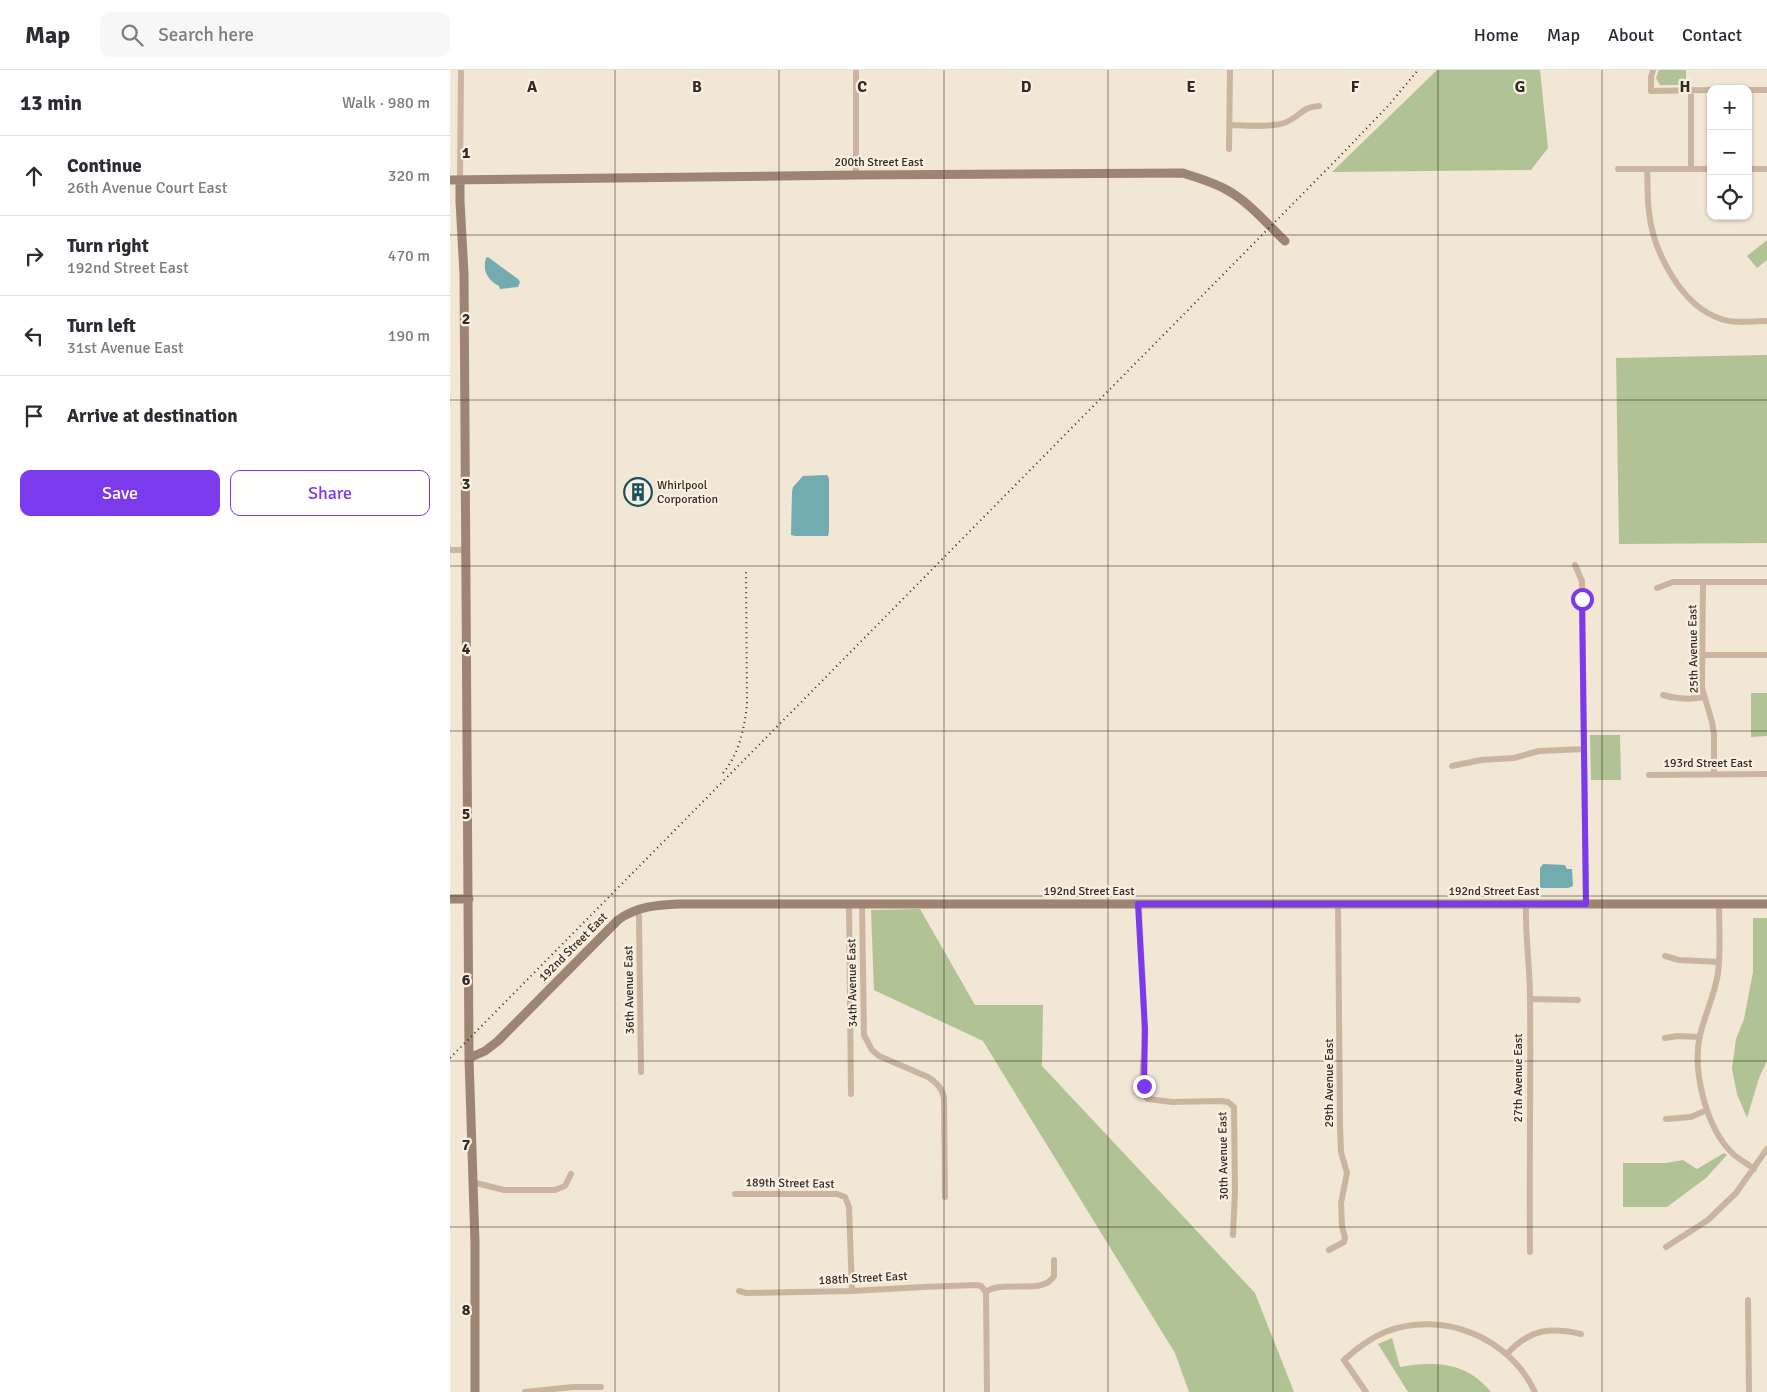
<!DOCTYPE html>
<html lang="en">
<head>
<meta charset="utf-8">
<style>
	body { margin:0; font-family:Signika,sans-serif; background:#f7f7f7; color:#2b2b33 }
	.controls { position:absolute; right:15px; top:15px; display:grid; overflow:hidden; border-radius:10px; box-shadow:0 1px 4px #0004 }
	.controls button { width:45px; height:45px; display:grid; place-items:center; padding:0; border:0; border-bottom:1px solid #e1e1e2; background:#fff; color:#2b2b33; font:25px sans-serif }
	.stop { position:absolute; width:15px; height:15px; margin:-11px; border:4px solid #7c3aed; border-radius:50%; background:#fff }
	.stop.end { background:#7c3aed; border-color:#fff; box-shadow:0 1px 5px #0008 }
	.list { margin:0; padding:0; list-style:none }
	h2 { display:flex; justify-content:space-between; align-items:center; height:65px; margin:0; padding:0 20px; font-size:21px }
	h2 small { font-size:16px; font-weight:400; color:#7c7c81 }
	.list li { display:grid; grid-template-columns:32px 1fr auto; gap:15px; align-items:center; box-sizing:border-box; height:80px; padding:0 20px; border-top:1px solid #e1e1e2 }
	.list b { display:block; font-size:19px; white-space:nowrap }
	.list p { margin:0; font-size:16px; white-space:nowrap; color:#7c7c81 }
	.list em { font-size:16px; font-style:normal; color:#7c7c81 }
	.actions { display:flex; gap:10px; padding:15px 20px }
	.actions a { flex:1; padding:11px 0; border:1px solid #7c3aed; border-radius:10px; text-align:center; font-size:18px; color:#7c3aed }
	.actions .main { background:#7c3aed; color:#fff }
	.icon { flex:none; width:28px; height:28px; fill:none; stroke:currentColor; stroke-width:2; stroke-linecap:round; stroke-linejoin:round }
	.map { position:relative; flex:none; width:1317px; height:1322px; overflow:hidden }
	header { display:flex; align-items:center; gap:30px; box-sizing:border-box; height:70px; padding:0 25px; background:#fff; border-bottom:1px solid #e1e1e2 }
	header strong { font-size:24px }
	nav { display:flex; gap:28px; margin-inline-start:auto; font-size:18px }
	.search { width:350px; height:45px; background:#f7f7f7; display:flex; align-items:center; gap:12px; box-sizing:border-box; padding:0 18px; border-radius:10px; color:#7c7c81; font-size:19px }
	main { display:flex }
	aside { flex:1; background:#fff }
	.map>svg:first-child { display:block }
	.green { fill:#b1c294 }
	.water { fill:#72acb1 }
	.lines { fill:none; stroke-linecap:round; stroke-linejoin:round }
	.street { stroke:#cbb5a1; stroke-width:6 }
	.secondary { stroke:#9e8472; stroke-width:9 }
	.rail { stroke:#342a24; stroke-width:2; stroke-dasharray:1 4; stroke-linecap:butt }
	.route { stroke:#7c3aed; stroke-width:6 }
	.grid { fill:none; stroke:#342a24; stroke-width:1; stroke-opacity:0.55 }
	.labels { text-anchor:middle; stroke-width:4.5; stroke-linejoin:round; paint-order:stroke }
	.street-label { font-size:12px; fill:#342a24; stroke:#faf0e1 }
	.poi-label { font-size:12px; fill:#342a24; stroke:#faf0e1; text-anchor:start }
	.grid-label { font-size:16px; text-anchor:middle; font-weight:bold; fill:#342a24; stroke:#faf0e1; stroke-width:4.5; stroke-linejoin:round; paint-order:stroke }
</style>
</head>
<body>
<header>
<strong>Map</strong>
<div class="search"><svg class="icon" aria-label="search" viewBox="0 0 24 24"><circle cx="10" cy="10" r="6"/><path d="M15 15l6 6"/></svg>Search here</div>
<nav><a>Home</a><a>Map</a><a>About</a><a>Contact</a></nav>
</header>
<main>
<aside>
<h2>13 min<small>Walk · 980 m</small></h2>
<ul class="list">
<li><svg class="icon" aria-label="ahead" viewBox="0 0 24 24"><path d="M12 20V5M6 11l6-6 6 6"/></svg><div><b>Continue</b><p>26th Avenue Court East</p></div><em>320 m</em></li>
<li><svg class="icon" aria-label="right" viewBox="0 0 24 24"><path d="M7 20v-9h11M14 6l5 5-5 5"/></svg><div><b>Turn right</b><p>192nd Street East</p></div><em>470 m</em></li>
<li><svg class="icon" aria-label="left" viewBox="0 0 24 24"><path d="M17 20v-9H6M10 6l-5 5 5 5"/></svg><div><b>Turn left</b><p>31st Avenue East</p></div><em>190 m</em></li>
<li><svg class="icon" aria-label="arrive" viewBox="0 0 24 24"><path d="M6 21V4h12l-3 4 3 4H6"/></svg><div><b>Arrive at destination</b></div></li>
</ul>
<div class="actions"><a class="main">Save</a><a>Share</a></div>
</aside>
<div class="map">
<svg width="1317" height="1322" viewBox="0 0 1317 1322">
	<rect width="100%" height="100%" fill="#f2e6d5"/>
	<path class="green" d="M 987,0 L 1090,0 L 1098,78 L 1081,100 L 882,102 Z
		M 1209,0 L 1236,0 L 1236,15 L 1210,15 L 1206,8 Z
		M 1317,170 L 1317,190 L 1307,198 L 1297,186 Z
		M 1317,285 L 1317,473 L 1169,474 L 1166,288 Z
		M 1301,623 L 1317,623 L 1317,666 L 1301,667 Z
		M 1140,665 L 1170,665 L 1171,710 L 1141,710 Z
		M 470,839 L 525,935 L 593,935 L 592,996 L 805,1223 L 844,1322 L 739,1322 L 725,1283 L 533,971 L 424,920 L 421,840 Z
		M 1303,848 L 1317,848 L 1317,991 L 1309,1008 L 1297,1048 L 1287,1024 L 1282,999 L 1286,969 L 1294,949 L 1303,902 Z
		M 1274,1083 L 1277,1085 L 1256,1108 L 1217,1137 L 1173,1137 L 1173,1093 L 1216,1093 L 1233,1090 L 1247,1099 Z
		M 942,1268 L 950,1297 C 986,1291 1016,1292 1041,1322 L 958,1322 L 928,1274 Z"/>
	<path class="water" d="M 38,187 L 68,209 L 70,212 L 68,217 L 50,219 L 49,216 C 38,210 32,201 36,188 Z
		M 377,405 L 379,408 L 379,462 L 378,466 L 345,466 L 341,465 L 342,422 L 343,417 L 353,406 Z
		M 1093,794 L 1115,795 L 1117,799 L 1122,799 L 1123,816 L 1118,818 L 1090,818 L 1090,798 Z"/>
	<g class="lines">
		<path class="street" d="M 406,0 L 406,105
			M 1203,0 L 1201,7 L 1201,21 L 1261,20
			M 1298,20 L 1317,20
			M 1241,21 L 1241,99
			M 779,55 C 796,55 818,58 834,53 C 849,48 851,37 869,36
			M 779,79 L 780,0
			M 1168,99 L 1261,99
			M 1197,99 C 1198,114 1197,128 1199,142 C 1203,181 1231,236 1271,249 C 1285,254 1303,251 1317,251
			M 1298,99 L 1317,99
			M 10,110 L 11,0
			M 0,480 L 16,480
			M 1125,495 L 1132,511 L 1136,834
			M 1253,512 L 1252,618 L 1262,652 L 1264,664 L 1264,704
			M 1207,518 L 1223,512 L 1317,512
			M 1252,585 L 1317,585
			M 1213,625 C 1227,629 1240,630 1254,627
			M 1002,696 L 1031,690 L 1064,688 L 1089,681 L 1134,679
			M 1199,705 L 1317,704
			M 399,834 L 401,1024
			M 412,834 L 414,965 L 422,980 L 429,986 L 478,1007 C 487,1013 492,1018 494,1028 L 495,1127
			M 689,834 C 690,884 696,934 694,984 C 693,997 689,1018 698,1029 L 722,1032 L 771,1031 L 778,1032 L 784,1037 L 785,1121 L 783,1165
			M 1076,834 C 1075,866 1080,897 1080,928 C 1081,1013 1079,1098 1080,1182
			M 1269,834 C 1269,857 1271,880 1268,903 C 1265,924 1255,944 1250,965 C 1242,1001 1256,1057 1282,1083 C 1288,1089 1297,1093 1304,1099
			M 187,839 L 189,847 L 191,1002
			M 1215,886 L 1229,890 L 1269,892
			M 1080,929 L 1128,930
			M 1215,968 L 1228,966 L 1250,967
			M 1216,1049 L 1241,1047 L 1257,1040
			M 22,1112 L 54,1120 L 105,1120 L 115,1116 L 121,1104
			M 285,1124 L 387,1124 L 395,1127 L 399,1137 L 402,1221
			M 1216,1177 L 1258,1150 L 1286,1123 L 1317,1079
			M 879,1180 L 894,1172 L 895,1168 L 892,1156 L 891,1133 L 897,1103 L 891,1082 L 890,1057 L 888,834
			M 289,1221 L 296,1223 L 402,1221 L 473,1217 L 527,1215 L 531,1216 L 536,1222
			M 536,1222 L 537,1322
			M 536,1222 C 552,1209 593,1226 604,1206 L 604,1190
			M 1298,1230 L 1299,1322
			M 1057,1284 C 1080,1259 1099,1257 1131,1264
			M 75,1322 L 123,1317 L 151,1317
			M 916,1322 L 894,1290 C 906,1279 919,1269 935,1262 C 993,1240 1059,1267 1085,1322"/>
		<path class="secondary" d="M 0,110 L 406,105 L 733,103 C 748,108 763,112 777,120 C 799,132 817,154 835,171
			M 10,110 L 10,131 L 14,204 L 19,988 L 25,1173 L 25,1322
			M 0,829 L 19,829
			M 19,988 L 35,981 L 48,971 L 168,850 C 187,836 207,835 230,834 L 1317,834"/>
		<path class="rail" d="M 273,703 C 289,684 294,660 297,635 L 296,499
			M 0,988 L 891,85 L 938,36 L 968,0"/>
	</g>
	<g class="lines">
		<path class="route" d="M 694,1016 L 695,959 L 688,834 L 1136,834 L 1132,529"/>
	</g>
	<path class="grid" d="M 165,0 L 165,1322M 329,0 L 329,1322M 494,0 L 494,1322M 658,0 L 658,1322M 823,0 L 823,1322M 988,0 L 988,1322M 1152,0 L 1152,1322M 0,165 L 1317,165M 0,330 L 1317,330M 0,496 L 1317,496M 0,661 L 1317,661M 0,826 L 1317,826M 0,991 L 1317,991M 0,1157 L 1317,1157"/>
	<defs>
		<symbol id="building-ring" viewBox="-11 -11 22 22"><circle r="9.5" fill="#faf0e1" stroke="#175258" stroke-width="1.5"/><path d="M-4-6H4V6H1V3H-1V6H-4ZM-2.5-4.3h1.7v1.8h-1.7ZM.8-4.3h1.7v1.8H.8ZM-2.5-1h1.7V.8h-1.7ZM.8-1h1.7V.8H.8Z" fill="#175258"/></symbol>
	</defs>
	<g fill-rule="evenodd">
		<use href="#building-ring" x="172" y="406" width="32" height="32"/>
	</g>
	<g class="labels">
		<g class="street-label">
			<text x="429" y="96">200th Street East</text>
			<text transform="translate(1243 579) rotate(-91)" y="4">25th Avenue East</text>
			<text x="1258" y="697">193rd Street East</text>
			<text x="639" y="825">192nd Street East</text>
			<text x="1044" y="825">192nd Street East</text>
			<text transform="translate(123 877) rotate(-45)" y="4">192nd Street East</text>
			<text transform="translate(402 913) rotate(-91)" y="4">34th Avenue East</text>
			<text transform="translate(179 920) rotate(-91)" y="4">36th Avenue East</text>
			<text transform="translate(1068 1008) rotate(-90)" y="4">27th Avenue East</text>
			<text transform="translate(879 1013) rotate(-90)" y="4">29th Avenue East</text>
			<text transform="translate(773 1086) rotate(-91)" y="4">30th Avenue East</text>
			<text transform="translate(340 1113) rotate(1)" y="4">189th Street East</text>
			<text transform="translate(413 1208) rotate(-3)" y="4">188th Street East</text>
		</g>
		<g class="poi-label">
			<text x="207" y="419">Whirlpool<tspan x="207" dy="14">Corporation</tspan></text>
		</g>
	</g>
	<g class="grid-label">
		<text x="82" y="22">A</text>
		<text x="247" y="22">B</text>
		<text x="412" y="22">C</text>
		<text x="576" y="22">D</text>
		<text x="741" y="22">E</text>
		<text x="905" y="22">F</text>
		<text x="1070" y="22">G</text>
		<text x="1235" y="22">H</text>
		<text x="16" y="88">1</text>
		<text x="16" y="254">2</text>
		<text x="16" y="419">3</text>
		<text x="16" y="584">4</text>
		<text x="16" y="749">5</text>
		<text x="16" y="915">6</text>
		<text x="16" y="1080">7</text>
		<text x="16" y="1245">8</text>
	</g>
</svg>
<div class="controls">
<button>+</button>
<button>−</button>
<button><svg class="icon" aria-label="locate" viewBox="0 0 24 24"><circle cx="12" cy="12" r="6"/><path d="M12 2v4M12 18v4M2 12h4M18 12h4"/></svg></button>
</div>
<div class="stop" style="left:1132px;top:529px"></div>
<div class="stop end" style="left:694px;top:1016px"></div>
</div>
</main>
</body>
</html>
